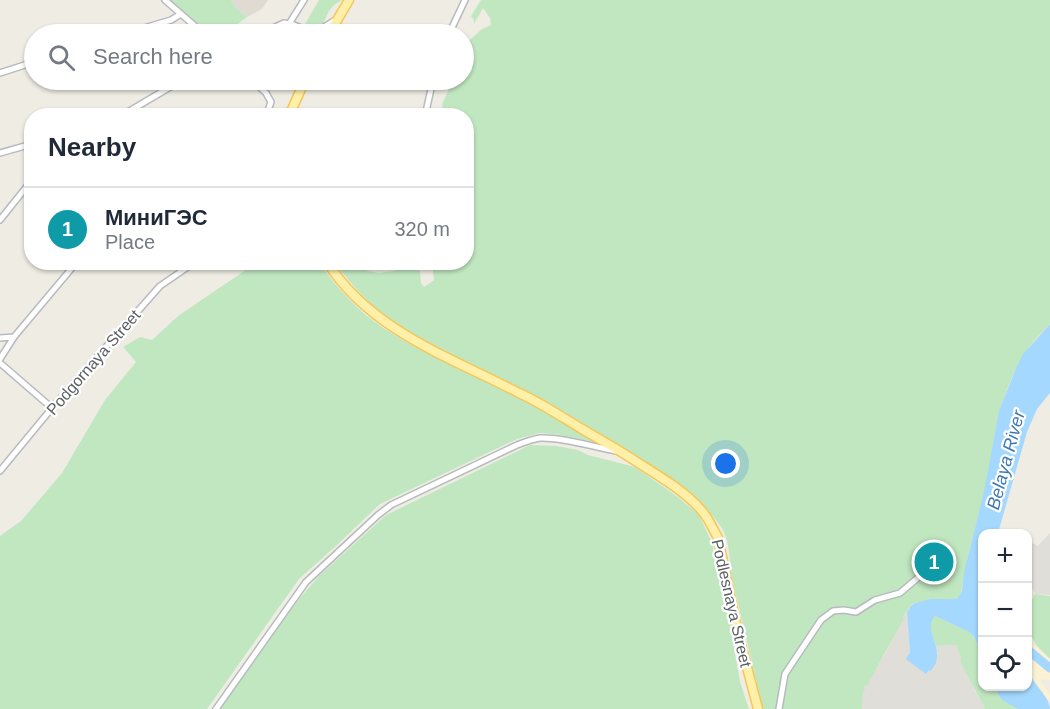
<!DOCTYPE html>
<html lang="en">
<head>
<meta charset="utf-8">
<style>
	body { margin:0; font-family:Helvetica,sans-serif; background:#f2f2f3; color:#1f2937 }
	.controls { position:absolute; right:18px; bottom:18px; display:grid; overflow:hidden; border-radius:12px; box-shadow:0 2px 4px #0004 }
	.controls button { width:54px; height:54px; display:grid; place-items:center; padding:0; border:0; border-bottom:2px solid #e0e1e3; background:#fff; color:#1f2937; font:30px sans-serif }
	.you { position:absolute; left:726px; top:464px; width:21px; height:21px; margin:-15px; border:4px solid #fff; border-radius:50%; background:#1a73e8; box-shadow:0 0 0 9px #1a73e833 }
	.badge { display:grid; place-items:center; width:39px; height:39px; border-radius:50%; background:#2563eb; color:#fff; font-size:20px; font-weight:700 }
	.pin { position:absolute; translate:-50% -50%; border:3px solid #fff; box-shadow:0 2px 6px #0006 }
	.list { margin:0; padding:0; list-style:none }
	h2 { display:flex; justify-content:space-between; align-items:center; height:78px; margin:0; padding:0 24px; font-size:26px }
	h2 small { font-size:20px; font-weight:400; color:#747a83 }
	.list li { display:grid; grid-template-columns:39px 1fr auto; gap:18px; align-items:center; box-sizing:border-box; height:84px; padding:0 24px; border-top:2px solid #e0e1e3 }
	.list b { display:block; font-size:22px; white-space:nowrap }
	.list p { margin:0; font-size:20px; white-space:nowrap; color:#747a83 }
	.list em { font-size:20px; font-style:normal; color:#747a83 }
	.icon { flex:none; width:33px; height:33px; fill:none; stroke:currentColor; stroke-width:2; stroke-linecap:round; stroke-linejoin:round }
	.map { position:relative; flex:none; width:1050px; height:709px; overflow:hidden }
	.search { position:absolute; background:#fff; box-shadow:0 2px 4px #0004; left:24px; top:24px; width:450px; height:66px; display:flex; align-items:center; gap:15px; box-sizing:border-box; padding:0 21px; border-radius:33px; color:#747a83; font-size:22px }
	.panel { position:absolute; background:#fff; box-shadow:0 2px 4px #0004; left:24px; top:108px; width:450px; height:162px; border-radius:24px }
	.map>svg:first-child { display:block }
	.industrial { fill:#e0ded9 }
	.education { fill:#dfdbd2 }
	.green { fill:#c1e7c0 }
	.sand { fill:#fbf1d3 }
	.water { fill:#a4d8ff }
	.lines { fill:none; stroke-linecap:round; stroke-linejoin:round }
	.river { stroke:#a4d8ff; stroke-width:9 }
	.street-casing { stroke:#b7babe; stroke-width:8 }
	.primary-casing { stroke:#f4c758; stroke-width:11 }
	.street { stroke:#fff; stroke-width:5 }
	.primary { stroke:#fff0a9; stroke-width:8 }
	.labels { text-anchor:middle; stroke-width:4.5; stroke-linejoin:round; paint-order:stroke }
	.street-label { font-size:16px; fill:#5c6065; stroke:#fff }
	.water-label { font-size:18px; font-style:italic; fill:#3e78b4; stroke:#fff }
</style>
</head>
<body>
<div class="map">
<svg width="1050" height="709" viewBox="0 0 1050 709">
	<rect width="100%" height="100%" fill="#efece4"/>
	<path class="industrial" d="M 1050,533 L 1050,595 L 1036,594 L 1028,582 L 1028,541 L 1038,546 Z
		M 907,612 L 910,653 L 907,658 L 938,655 L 936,646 L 956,645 L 974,689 L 985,709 L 862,709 L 863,688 L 866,685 L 867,685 L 889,647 L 903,616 Z"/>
	<path class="education" d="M 231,0 L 268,0 L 262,9 L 247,17 L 236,8 Z"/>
	<path class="green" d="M 169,0 L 231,0 L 236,8 L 247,17 L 228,31 L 230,34 L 207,34 Z
		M 319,0 L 342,0 C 336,3 330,8 327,15 C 322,27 319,34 305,24 Z
		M 481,0 L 1050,0 L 1050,324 C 1043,331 1035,339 1029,347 C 999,389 994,441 985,490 C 980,511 974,531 969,552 C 967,559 962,593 960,596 C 953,604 926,599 915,603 C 910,605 907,612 903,616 L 903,620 L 867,686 L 865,685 L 864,688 L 865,689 L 863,693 L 862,709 L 763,709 L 730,570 C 730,556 729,539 721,527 C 701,497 664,473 634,455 C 597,431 559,409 520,388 C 487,371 451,357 418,339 C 385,320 357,293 335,263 L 358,263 L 368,271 L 379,273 L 394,271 L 407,264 L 420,271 L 421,283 L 424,287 L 434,280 L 432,263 L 466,262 L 466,116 L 441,115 L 443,102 L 453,80 L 464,80 L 464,42 L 465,38 L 470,40 L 482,29 L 491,25 L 490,18 L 483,8 L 474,24 L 474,20 L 471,16 Z
		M 256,263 L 319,263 C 335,285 353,306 375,322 C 419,354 473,373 521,397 C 531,401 539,408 548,414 C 565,424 582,434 600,443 L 555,434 L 539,433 L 517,439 L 380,504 L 337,545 L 299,579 L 207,709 L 0,709 L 0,536 L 21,521 L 62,473 L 105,400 L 136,362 L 123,347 L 140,337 L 152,340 L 178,316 Z
		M 530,445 L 556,446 L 578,450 L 588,455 L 635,467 L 678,497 L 699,515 L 712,543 L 730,625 L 740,682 L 749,709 L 220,709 L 293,606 L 319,576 L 386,515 Z
		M 1035,594 L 1050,596 L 1050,659 L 1036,645 L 1028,629 L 1028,607 Z
		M 935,616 L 969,632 L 974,637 L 982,653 L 982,686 L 995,687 C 1000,701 1007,701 1018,709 L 985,709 L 960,661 L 961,658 L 956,645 L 936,646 C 934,636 926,625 935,616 Z"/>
	<path class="sand" d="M 1028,630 L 1036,646 L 1050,659 L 1050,680 L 1043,679 L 1041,682 L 1050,694 L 1050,702 C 1025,674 1027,666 1028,630 Z"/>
	<path class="water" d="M 1050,324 L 1050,393 L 1037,409 L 1027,432 L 998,533 L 982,534 L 982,653 L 974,637 L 969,632 L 935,616 C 923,629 942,645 936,662 C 936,664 932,669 931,671 L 929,670 L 926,674 L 907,660 L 906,658 L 910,653 L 907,612 L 911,606 L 915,603 L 931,599 L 954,599 L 958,598 L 962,591 L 964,572 L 984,492 L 999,411 L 1016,368 L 1023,354 Z
		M 1028,671 C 1033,684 1050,697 1050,709 L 1018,709 L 1002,700 L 998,694 L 995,687 L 1028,686 Z"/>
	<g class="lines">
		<path class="river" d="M 1028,650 L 1050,668"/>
		<defs>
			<path id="street" d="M 165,0 L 204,34
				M 289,24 L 304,0
				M 310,32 L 321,29 L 334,21
				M 124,34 L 171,20 L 181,14
				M 260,34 L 284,23 L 294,25 L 315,34
				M 449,34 L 465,0
				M 0,73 L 34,62
				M 252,80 L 266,93 L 271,102 L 266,116
				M 121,116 L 182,80
				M 425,116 L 433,80
				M 0,153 L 32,144
				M 0,220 L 32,180
				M 0,338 L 14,337
				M 0,359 L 14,337 L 77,262
				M 0,363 L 52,408
				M 0,471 L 52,408 L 160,286 L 195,262
				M 216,709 L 306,582 L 378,515 L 391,505 L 517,445 C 525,442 532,439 540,438 C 563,437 593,447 616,451
				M 779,709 L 785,674 L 821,620 L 833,611 L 844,610 L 856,612 L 875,600 L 900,593 L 920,576"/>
			<path id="primary" d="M 329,34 L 349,0
				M 289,116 L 305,80
				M 327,262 C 371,331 450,357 519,393 C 541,403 562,417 582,429 C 601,440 619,450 637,462 C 659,476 685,491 702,511 C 709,519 713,529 718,538 L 738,633 L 758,709"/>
		</defs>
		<use href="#street" class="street-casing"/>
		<use href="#primary" class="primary-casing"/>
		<use href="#street" class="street"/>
		<use href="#primary" class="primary"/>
	</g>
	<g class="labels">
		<g class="street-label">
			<text transform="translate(93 362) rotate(-49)" y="6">Podgornaya Street</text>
			<text transform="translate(732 603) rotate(77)" y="6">Podlesnaya Street</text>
		</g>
		<g class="water-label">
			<text transform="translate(1006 460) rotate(-75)" y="6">Belaya River</text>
		</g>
	</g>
</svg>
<div class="controls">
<button>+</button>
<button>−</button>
<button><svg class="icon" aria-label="locate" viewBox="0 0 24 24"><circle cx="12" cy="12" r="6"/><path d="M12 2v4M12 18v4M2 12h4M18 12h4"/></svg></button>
</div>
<div class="you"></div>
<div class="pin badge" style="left:934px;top:562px;background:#0f9aa8">1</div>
<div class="search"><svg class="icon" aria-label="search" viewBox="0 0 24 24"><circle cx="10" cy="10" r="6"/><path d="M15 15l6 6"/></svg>Search here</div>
<section class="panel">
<h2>Nearby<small></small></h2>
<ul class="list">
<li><span class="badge" style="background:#0f9aa8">1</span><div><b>МиниГЭС</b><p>Place</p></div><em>320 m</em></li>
</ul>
</section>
</div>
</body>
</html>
